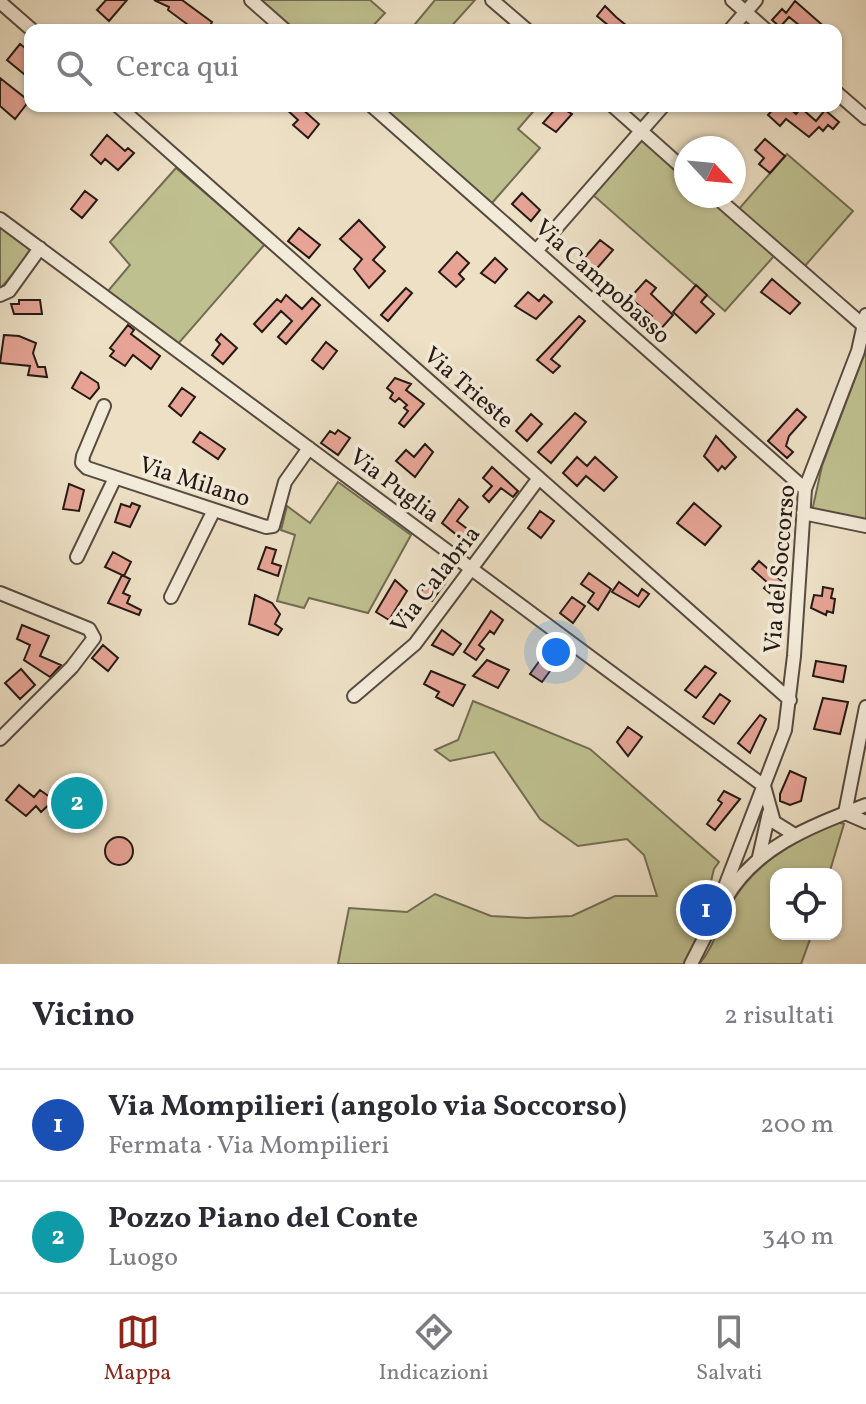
<!DOCTYPE html>
<html lang="it">
<head>
<meta charset="utf-8">
<style>
	body { margin:0; font-family:Vollkorn,serif; background:#f7f7f7; color:#2b2b33 }
	.controls { position:absolute; right:24px; bottom:24px; display:grid; overflow:hidden; border-radius:16px; box-shadow:0 2px 6px #0004 }
	.controls button { width:72px; height:72px; display:grid; place-items:center; padding:0; border:0; border-bottom:2px solid #e1e1e2; background:#fff; color:#2b2b33; font:40px sans-serif }
	.compass { position:absolute; left:674px; top:136px; width:72px; height:72px; border-radius:50%; background:#fff; box-shadow:0 2px 6px #0004; rotate:116deg }
	.you { position:absolute; left:556px; top:652px; width:28px; height:28px; margin:-20px; border:6px solid #fff; border-radius:50%; background:#1a73e8; box-shadow:0 0 0 12px #1a73e833 }
	.badge { display:grid; place-items:center; width:52px; height:52px; border-radius:50%; background:#8f2418; color:#fff; font-size:26px; font-weight:700 }
	.pin { position:absolute; translate:-50% -50%; border:4px solid #fff; box-shadow:0 2px 8px #0006 }
	.list { margin:0; padding:0; list-style:none }
	h2 { display:flex; justify-content:space-between; align-items:center; height:104px; margin:0; padding:0 32px; font-size:34px }
	h2 small { font-size:26px; font-weight:400; color:#7c7c81 }
	.list li { display:grid; grid-template-columns:52px 1fr auto; gap:24px; align-items:center; box-sizing:border-box; height:112px; padding:0 32px; border-top:2px solid #e1e1e2 }
	.list b { display:block; font-size:30px; white-space:nowrap }
	.list p { margin:0; font-size:26px; white-space:nowrap; color:#7c7c81 }
	.list em { font-size:26px; font-style:normal; color:#7c7c81 }
	.icon { flex:none; width:44px; height:44px; fill:none; stroke:currentColor; stroke-width:2; stroke-linecap:round; stroke-linejoin:round }
	.map { position:relative; flex:none; width:866px; height:964px; overflow:hidden }
	.search { position:absolute; background:#fff; box-shadow:0 2px 6px #0004; left:24px; right:24px; top:24px; height:88px; display:flex; align-items:center; gap:20px; box-sizing:border-box; padding:0 28px; border-radius:16px; color:#7c7c81; font-size:30px }
	.sheet { height:328px; background:#fff }
	nav { display:flex; justify-content:space-around; align-items:center; box-sizing:border-box; height:112px; border-top:2px solid #e1e1e2; background:#fff; font-size:22px; color:#7c7c81 }
	nav a { display:grid; justify-items:center; gap:4px }
	nav .on { color:#8f2418 }
	.map>svg:first-child { display:block }
	.green { fill:#bfc090; stroke:#726c52; stroke-width:2 }
	.building { fill:#e7a496; stroke:#251914; stroke-width:2 }
	.lines { fill:none; stroke-linecap:round; stroke-linejoin:round }
	.minor-casing { stroke:#574b40; stroke-width:16 }
	.minor { stroke:#f3ebd9; stroke-width:12 }
	.labels { text-anchor:middle; stroke-width:7; stroke-linejoin:round; paint-order:stroke }
	.street-label { font-size:24px; fill:#251914; stroke:#f3ebd9 }
</style>
</head>
<body>
<div class="map">
<svg width="866" height="964" viewBox="0 0 866 964">
	<rect width="100%" height="100%" fill="#ede0c5"/>
	<filter id="stains"><feTurbulence type="fractalNoise" baseFrequency=".0025" numOctaves="4"/><feColorMatrix values="0 0 0 0 .2 0 0 0 0 .09 0 0 0 0 .02 0 0 0 .5 -.17"/></filter>
	<radialGradient id="worn" r=".72"><stop offset=".6" stop-color="#630" stop-opacity="0"/><stop offset="1" stop-color="#630" stop-opacity=".3"/></radialGradient>
	<path class="green" d="M 259,0 L 370,0 L 385,13 L 369,30 L 294,30 Z
		M 435,0 L 475,0 L 448,30 L 410,30 Z
		M 381,106 L 538,106 L 518,129 L 540,148 L 492,203 Z
		M 642,140 L 686,179 L 686,196 L 706,196 L 774,256 L 725,311 L 593,195 Z
		M 787,154 L 853,211 L 804,267 L 738,210 Z
		M 176,168 L 265,244 L 178,344 L 108,291 L 130,265 L 110,242 Z
		M 0,227 L 32,251 L 0,289 Z
		M 866,350 L 866,522 L 812,511 L 822,466 Z
		M 338,482 L 411,535 L 368,613 L 309,598 L 304,608 L 277,601 L 295,535 L 281,530 L 287,506 L 310,523 Z
		M 473,701 L 590,749 L 719,862 L 714,869 C 707,895 701,947 683,964 L 338,964 L 349,908 L 407,912 L 435,894 L 491,916 L 527,918 L 572,916 L 615,896 L 657,896 L 644,855 L 627,839 L 578,846 L 540,819 L 494,752 L 450,761 L 435,750 L 458,740 Z
		M 838,822 L 844,824 L 829,874 L 776,874 L 776,934 L 812,934 L 801,964 L 699,964 C 713,949 718,927 728,909 C 753,863 793,842 838,822 Z"/>
	<path class="building" d="M 106,0 L 127,0 L 109,21 L 97,10 Z
		M 154,0 L 182,0 L 212,22 L 208,30 L 195,30 L 168,10 L 169,7 Z
		M 795,1 L 828,30 L 805,30 L 789,17 L 780,27 L 772,20 L 782,9 L 786,13 Z
		M 605,6 L 616,17 L 632,30 L 606,30 L 609,26 L 597,16 Z
		M 20,44 L 30,52 L 30,79 L 7,60 Z
		M 0,78 L 29,101 L 15,119 L 0,106 Z
		M 283,106 L 299,106 L 319,124 L 308,138 L 293,125 L 298,120 Z
		M 558,106 L 572,114 L 556,132 L 543,123 Z
		M 776,106 L 787,106 L 796,114 L 801,108 L 816,121 L 825,110 L 839,122 L 833,129 L 828,125 L 823,131 L 819,127 L 809,137 L 786,119 L 780,126 L 768,115 Z
		M 107,135 L 125,151 L 128,148 L 134,153 L 118,170 L 105,159 L 101,164 L 91,155 Z
		M 765,139 L 785,156 L 770,173 L 759,164 L 764,158 L 755,150 Z
		M 85,191 L 97,200 L 82,218 L 71,209 Z
		M 522,193 L 540,210 L 531,221 L 512,204 Z
		M 359,220 L 385,247 L 373,260 L 385,271 L 369,288 L 354,269 L 362,259 L 340,239 Z
		M 299,228 L 320,245 L 309,258 L 288,241 Z
		M 600,240 L 613,250 L 592,274 L 580,263 Z
		M 457,252 L 469,263 L 459,274 L 464,279 L 456,287 L 439,272 Z
		M 495,258 L 507,269 L 495,283 L 481,273 Z
		M 772,279 L 800,303 L 790,314 L 761,292 Z
		M 646,280 L 656,288 L 651,294 L 673,315 L 659,331 L 648,320 L 652,316 L 630,298 Z
		M 696,285 L 707,295 L 701,302 L 714,314 L 696,333 L 673,312 Z
		M 406,288 L 412,293 L 388,321 L 381,315 Z
		M 528,292 L 539,301 L 544,295 L 552,302 L 536,319 L 515,306 Z
		M 286,295 L 302,309 L 312,298 L 320,305 L 286,344 L 278,337 L 292,321 L 281,311 L 262,332 L 254,324 L 277,299 L 281,302 Z
		M 19,300 L 40,300 L 42,314 L 14,314 L 11,304 L 19,304 Z
		M 579,316 L 585,321 L 551,359 L 560,366 L 553,373 L 537,360 Z
		M 128,325 L 134,330 L 131,334 L 160,356 L 151,369 L 133,355 L 125,366 L 110,356 L 114,351 L 110,348 Z
		M 221,334 L 237,348 L 223,364 L 212,355 L 220,344 L 216,340 Z
		M 4,335 L 19,336 L 36,343 L 33,353 L 38,367 L 45,367 L 47,377 L 28,375 L 30,366 L 0,363 Z
		M 326,342 L 337,351 L 323,369 L 312,360 Z
		M 81,372 L 98,383 L 99,388 L 90,399 L 72,388 Z
		M 395,378 L 411,384 L 406,390 L 424,404 L 404,427 L 399,423 L 408,411 L 404,408 L 407,405 L 399,398 L 395,402 L 390,398 L 393,393 L 387,388 Z
		M 182,388 L 195,397 L 181,416 L 169,406 Z
		M 797,409 L 806,417 L 789,436 L 786,446 L 793,452 L 787,458 L 768,441 Z
		M 575,413 L 586,422 L 551,463 L 538,452 Z
		M 531,414 L 542,424 L 527,441 L 516,431 Z
		M 338,430 L 350,438 L 338,455 L 321,443 L 330,431 L 335,434 Z
		M 200,432 L 225,449 L 218,459 L 193,442 Z
		M 716,436 L 736,457 L 725,469 L 722,466 L 718,471 L 704,456 Z
		M 425,444 L 433,452 L 415,477 L 396,461 L 406,450 L 414,457 Z
		M 577,457 L 587,466 L 595,457 L 617,477 L 604,491 L 586,476 L 577,486 L 563,473 Z
		M 492,467 L 518,491 L 513,497 L 501,488 L 489,502 L 483,496 L 492,486 L 483,478 Z
		M 69,484 L 84,490 L 79,511 L 63,509 Z
		M 459,499 L 468,507 L 457,521 L 470,531 L 463,540 L 442,523 Z
		M 132,503 L 140,506 L 130,527 L 115,522 L 121,504 L 130,507 Z
		M 694,503 L 721,526 L 705,545 L 677,523 Z
		M 540,511 L 554,521 L 541,538 L 528,528 Z
		M 266,547 L 276,550 L 272,563 L 281,566 L 278,576 L 258,569 Z
		M 113,552 L 131,562 L 124,576 L 105,567 Z
		M 759,561 L 785,584 L 778,592 L 775,589 L 771,594 L 764,588 L 768,583 L 752,569 Z
		M 438,568 L 448,579 L 432,601 L 419,594 Z
		M 589,573 L 611,589 L 598,610 L 588,602 L 594,593 L 581,584 Z
		M 122,575 L 130,579 L 123,593 L 130,596 L 127,603 L 141,610 L 139,615 L 108,603 Z
		M 395,580 L 407,591 L 389,620 L 376,612 Z
		M 619,582 L 638,596 L 642,589 L 649,594 L 639,607 L 612,592 Z
		M 823,587 L 833,589 L 831,598 L 835,599 L 833,613 L 827,611 L 826,615 L 811,608 L 814,595 L 822,596 Z
		M 255,595 L 272,603 L 280,614 L 275,624 L 282,629 L 278,635 L 249,624 Z
		M 572,597 L 585,606 L 573,623 L 560,613 Z
		M 491,611 L 503,620 L 494,634 L 490,631 L 479,645 L 484,649 L 476,660 L 464,652 Z
		M 22,625 L 49,636 L 40,656 L 61,665 L 50,677 L 24,660 L 30,645 L 17,639 Z
		M 442,630 L 461,644 L 453,655 L 432,645 Z
		M 103,645 L 118,658 L 108,671 L 92,658 Z
		M 543,656 L 555,664 L 542,682 L 530,674 Z
		M 487,660 L 509,670 L 498,688 L 473,676 Z
		M 816,661 L 846,666 L 843,682 L 813,676 Z
		M 705,666 L 716,673 L 696,698 L 685,690 Z
		M 21,669 L 35,685 L 20,699 L 5,683 Z
		M 431,671 L 465,685 L 453,706 L 436,697 L 439,692 L 424,684 Z
		M 720,694 L 730,701 L 714,724 L 703,717 Z
		M 823,698 L 848,702 L 840,734 L 814,729 Z
		M 760,715 L 766,719 L 750,753 L 738,743 Z
		M 628,727 L 642,737 L 628,756 L 617,742 Z
		M 790,771 L 806,778 L 801,801 L 790,805 L 780,801 L 780,794 Z
		M 19,785 L 34,797 L 40,790 L 54,800 L 41,812 L 36,806 L 26,816 L 6,800 Z
		M 77,786 L 89,802 L 85,804 L 89,814 L 75,820 L 62,793 Z
		M 724,791 L 740,799 L 715,830 L 707,824 L 722,803 L 718,800 Z
		M105 851a14 14 0 1 1 28 0a14 14 0 1 1-28 0Z"/>
	<g class="lines">
		<defs>
			<path id="minor" d="M 251,0 L 285,30
				M 492,0 L 527,30
				M 732,0 L 766,30
				M 0,2 L 32,30
				M 730,30 L 756,0
				M 836,92 L 866,118
				M 118,106 L 790,700
				M 372,106 L 805,489
				M 613,106 L 686,171
				M 715,196 L 864,326
				M 0,219 L 764,786
				M 536,251 L 663,106
				M 0,295 L 9,291 L 40,248
				M 104,406 L 83,456 L 82,463 L 87,468 L 266,527 L 273,526 L 285,482 L 309,448
				M 803,513 L 866,526
				M 77,557 L 115,478
				M 0,593 L 89,629 L 94,638 L 72,667 L 0,739
				M 171,597 L 214,510
				M 354,696 L 415,644 L 539,478
				M 866,707 L 845,813 L 866,822
				M 764,786 L 774,822 L 795,835
				M 759,857 L 769,813
				M 726,898 C 756,846 812,826 866,805
				M 711,923 L 785,730 L 794,656 L 805,489 L 858,351 L 866,315
				M 691,964 L 715,917"/>
		</defs>
		<use href="#minor" class="minor-casing"/>
		<use href="#minor" class="minor"/>
	</g>
	<g class="labels">
		<g class="street-label">
			<text transform="translate(603 281) rotate(42)" y="8">Via Campobasso</text>
			<text transform="translate(469 387) rotate(41)" y="8">Via Trieste</text>
			<text transform="translate(195 481) rotate(18)" y="8">Via Milano</text>
			<text transform="translate(395 485) rotate(37)" y="8">Via Puglia</text>
			<text transform="translate(779 569) rotate(-85)" y="8">Via del Soccorso</text>
			<text transform="translate(435 579) rotate(-52)" y="8">Via Calabria</text>
		</g>
	</g>
	<rect width="100%" height="100%" filter="url(#stains)"/>
	<rect width="100%" height="100%" fill="url(#worn)"/>
</svg>
<div class="controls">
<button><svg class="icon" aria-label="locate" viewBox="0 0 24 24"><circle cx="12" cy="12" r="6"/><path d="M12 2v4M12 18v4M2 12h4M18 12h4"/></svg></button>
</div>
<svg class="compass" viewBox="-18 -18 36 36"><path d="M0-13l5 13h-10z" fill="#e53935"/><path d="M0 13l5-13h-10z" fill="#7c7c81"/></svg>
<div class="you"></div>
<div class="pin badge" style="left:706px;top:910px;background:#1a4fb4">1</div>
<div class="pin badge" style="left:77px;top:803px;background:#0f9aa8">2</div>
<div class="search"><svg class="icon" aria-label="search" viewBox="0 0 24 24"><circle cx="10" cy="10" r="6"/><path d="M15 15l6 6"/></svg>Cerca qui</div>
</div>
<section class="sheet">
<h2>Vicino<small>2 risultati</small></h2>
<ul class="list">
<li><span class="badge" style="background:#1a4fb4">1</span><div><b>Via Mompilieri (angolo via Soccorso)</b><p>Fermata · Via Mompilieri</p></div><em>200 m</em></li>
<li><span class="badge" style="background:#0f9aa8">2</span><div><b>Pozzo Piano del Conte</b><p>Luogo</p></div><em>340 m</em></li>
</ul>
</section>
<nav>
<a class="on"><svg class="icon" aria-label="map" viewBox="0 0 24 24"><path d="M3 6l6-2 6 2 6-2v14l-6 2-6-2-6 2zM9 4v14M15 6v14"/></svg>Mappa</a>
<a><svg class="icon" aria-label="directions" viewBox="0 0 24 24"><path d="M12 3l9 9-9 9-9-9zM9 14v-3h6M13 9l2 2-2 2"/></svg>Indicazioni</a>
<a><svg class="icon" aria-label="saved" viewBox="0 0 24 24"><path d="M7 4h10v16l-5-4-5 4z"/></svg>Salvati</a>
</nav>
</body>
</html>
